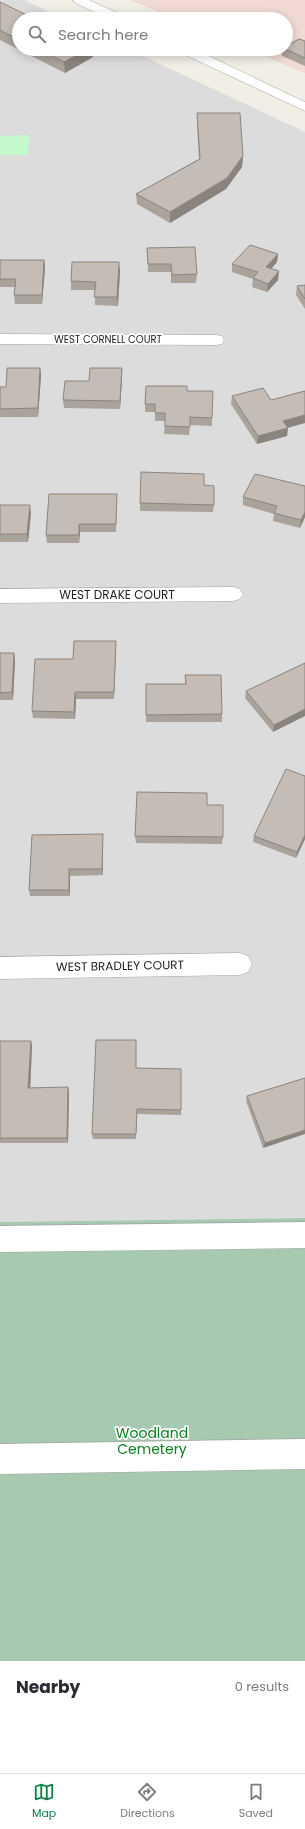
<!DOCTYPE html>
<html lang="en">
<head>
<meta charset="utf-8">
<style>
	body { margin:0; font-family:Poppins,sans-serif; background:#f2f2f3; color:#2b2b33 }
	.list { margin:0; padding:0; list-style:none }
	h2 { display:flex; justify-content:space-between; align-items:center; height:52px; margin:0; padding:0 16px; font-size:17px }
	h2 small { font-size:13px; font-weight:400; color:#7c7c81 }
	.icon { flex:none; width:22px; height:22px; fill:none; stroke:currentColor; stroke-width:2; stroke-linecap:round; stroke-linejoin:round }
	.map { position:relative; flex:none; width:305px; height:1661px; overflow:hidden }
	.search { position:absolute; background:#fff; box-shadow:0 2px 10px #0003; left:12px; right:12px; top:12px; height:44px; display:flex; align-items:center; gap:10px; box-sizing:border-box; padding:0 14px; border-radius:22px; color:#7c7c81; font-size:15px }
	.sheet { height:112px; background:#fff }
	nav { display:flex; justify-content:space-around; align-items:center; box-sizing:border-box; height:56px; border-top:1px solid #e1e1e2; background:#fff; font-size:11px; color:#7c7c81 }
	nav a { display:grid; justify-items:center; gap:2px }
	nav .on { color:#0b8043 }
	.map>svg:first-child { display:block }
	.residential { fill:#dddcdc }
	.commercial { fill:#f1d9d4 }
	.cemetery { fill:#a6c9af }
	.park { fill:#c2facd }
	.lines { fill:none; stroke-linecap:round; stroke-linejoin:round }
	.minor-casing { stroke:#a6a6a6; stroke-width:1 }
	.minor { fill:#fff; fill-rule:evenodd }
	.wall { fill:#a9a39c }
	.shaded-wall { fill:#8a847f }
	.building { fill:#c5bdb5; stroke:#8a847f }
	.labels { text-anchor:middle; stroke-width:3.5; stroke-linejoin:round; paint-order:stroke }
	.far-street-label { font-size:10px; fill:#1f1f1f; stroke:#fff }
	.street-label { font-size:12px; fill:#1f1f1f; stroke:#fff }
	.near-park-label { font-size:14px; fill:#0a8020; stroke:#fff }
</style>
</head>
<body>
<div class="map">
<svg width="305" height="1661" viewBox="0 0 305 1661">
	<rect width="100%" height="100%" fill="#f0eee5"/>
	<path class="residential" d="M 0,0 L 24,0 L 64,19 L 19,19 L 19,49 L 128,49 L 305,132 L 305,1218 L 0,1222 Z"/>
	<path class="commercial" d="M 130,0 L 305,0 L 305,73 L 247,49 L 286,49 L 286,19 L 176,19 Z"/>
	<path class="cemetery" d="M 305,1218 L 305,1661 L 0,1661 L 0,1222 Z"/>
	<path class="park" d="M 29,135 L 28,155 L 0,155 L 0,136 Z"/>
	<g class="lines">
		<defs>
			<path id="minor" d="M 73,0 L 89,0 L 124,16 L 126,19 L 110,19 L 75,3 Z
				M 178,49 L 194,49 L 305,102 L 305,111 L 179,52 Z
				M 0,334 L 216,335 L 222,336 L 224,340 L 222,344 L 216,345 L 0,344 Z
				M 233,587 L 240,589 L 243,594 L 240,599 L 233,601 L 0,603 L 0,589 Z
				M 240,953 L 248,956 L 252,964 L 248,972 L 240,975 L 0,979 L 0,957 Z
				M 305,1222 L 305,1248 L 0,1252 L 0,1226 Z
				M 305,1439 L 305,1469 L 0,1474 L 0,1444 Z"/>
		</defs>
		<use href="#minor" class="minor-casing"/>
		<use href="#minor" class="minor"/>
	</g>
	<path class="wall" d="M 0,2 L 19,19 L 19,49 L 93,49 L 93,57 L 65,73 L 0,40 Z
		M 305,41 L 305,66 L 282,56 L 282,49 L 286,49 Z
		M 197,113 L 243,156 L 242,167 L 226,189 L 170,223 L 137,204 L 136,194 L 199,159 L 197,124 Z
		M 147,248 L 197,274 L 196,283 L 171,283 L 171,272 L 148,272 Z
		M 278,254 L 277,262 L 271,269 L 279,271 L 278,280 L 267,292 L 252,287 L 253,279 L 232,272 L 232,264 Z
		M 0,260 L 44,260 L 45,268 L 42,304 L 15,304 L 14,295 L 15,287 L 0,287 Z
		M 120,271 L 118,306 L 95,305 L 95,290 L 71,290 L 71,281 Z
		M 305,285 L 305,309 L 296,295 L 297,286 Z
		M 40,368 L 41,376 L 38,417 L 0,417 L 0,387 L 6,387 Z
		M 122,368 L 122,377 L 120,409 L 64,408 L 63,400 L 89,381 Z
		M 187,391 L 212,418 L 212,426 L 190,425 L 189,435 L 164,434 L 165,421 L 155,421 L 155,412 L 145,412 L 145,404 Z
		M 305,391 L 305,423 L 288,428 L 287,436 L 257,444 L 231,404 L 232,396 L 271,400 Z
		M 204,485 L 214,505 L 213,512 L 140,511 L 140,503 Z
		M 305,486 L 305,517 L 300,528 L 273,521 L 274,514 L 243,505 L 243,497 Z
		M 117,502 L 116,532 L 80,532 L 79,543 L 47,543 L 46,535 Z
		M 0,505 L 31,513 L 28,542 L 0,542 Z
		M 116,641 L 114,699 L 76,699 L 75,719 L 33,718 L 32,711 L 73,659 Z
		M 0,653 L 14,653 L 15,661 L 13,700 L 0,700 Z
		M 305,663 L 273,732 L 245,698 L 246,691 Z
		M 185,675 L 222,714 L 222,722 L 146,722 L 146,684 L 185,684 Z
		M 305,776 L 305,839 L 296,858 L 253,842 L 254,836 Z
		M 207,805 L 223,837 L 222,844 L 136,843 L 135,836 Z
		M 103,841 L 103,875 L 70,876 L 70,896 L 30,896 L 29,890 Z
		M 0,1041 L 31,1041 L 32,1046 L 30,1088 L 69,1092 L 68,1143 L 0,1143 Z
		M 136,1068 L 181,1110 L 181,1115 L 137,1114 L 136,1139 L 93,1139 L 92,1134 Z
		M 305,1078 L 263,1148 L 246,1101 L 247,1096 Z"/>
	<path class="shaded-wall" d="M 89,49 L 93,49 L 93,57 L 65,73 L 64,62 Z
		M 243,156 L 242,167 L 226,189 L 170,223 L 170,212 Z
		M 278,254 L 277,262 L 266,275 L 266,267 Z
		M 44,260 L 45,268 L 42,304 L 42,295 Z
		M 119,262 L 120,271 L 118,306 L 117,297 Z
		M 279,271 L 278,280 L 267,292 L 268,284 Z
		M 40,368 L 41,376 L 38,417 L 38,408 Z
		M 122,368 L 122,377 L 120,409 L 120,401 Z
		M 305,415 L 305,423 L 282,429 L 283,421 Z
		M 288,428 L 287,436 L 257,444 L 258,436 Z
		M 30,505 L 31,513 L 28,542 L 27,534 Z
		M 305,512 L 305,517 L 300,528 L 301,520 Z
		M 79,524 L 80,532 L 79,543 Z
		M 116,641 L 116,649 L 114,699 L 114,692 Z
		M 14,653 L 15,661 L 13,700 L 12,692 Z
		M 75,692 L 76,699 L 75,719 L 74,712 Z
		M 305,709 L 305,716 L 273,732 L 274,725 Z
		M 103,834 L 103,875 L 102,869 Z
		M 305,835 L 305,839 L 296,858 L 297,852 Z
		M 69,869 L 70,876 L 70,896 L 69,890 Z
		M 31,1041 L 32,1046 L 30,1093 L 28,1088 Z
		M 68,1087 L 69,1092 L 68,1143 L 67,1138 Z
		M 305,1130 L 305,1134 L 263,1148 L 265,1143 Z"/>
	<path class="building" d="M 0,2 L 35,19 L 19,19 L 19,40 L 0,30 Z
		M 299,39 L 305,41 L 305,58 L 285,49 L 286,49 L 286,46 Z
		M 38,49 L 89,49 L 64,62 Z
		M 197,113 L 240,113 L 243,156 L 227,178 L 170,212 L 136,194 L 200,159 Z
		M 250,245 L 278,254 L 266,267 L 279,271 L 268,284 L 253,278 L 258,272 L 232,264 Z
		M 195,247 L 197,274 L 172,275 L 171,264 L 148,264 L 147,248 Z
		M 0,260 L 44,260 L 42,295 L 14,295 L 16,279 L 0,279 Z
		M 72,262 L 119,262 L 117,297 L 94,297 L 96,282 L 71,281 Z
		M 305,285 L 305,299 L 297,286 Z
		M 7,368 L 40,368 L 38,408 L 0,409 L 0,387 L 6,387 Z
		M 90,368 L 122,368 L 120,401 L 63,400 L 65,381 L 89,381 Z
		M 146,386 L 187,386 L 187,391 L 213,391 L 212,418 L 190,417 L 190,427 L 165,426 L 165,413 L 155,413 L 155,404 L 145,404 Z
		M 263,388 L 271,400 L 305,391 L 305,415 L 283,421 L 288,428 L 258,436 L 232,396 Z
		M 141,472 L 204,474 L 204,485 L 214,486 L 214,505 L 140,503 Z
		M 255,474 L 305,486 L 305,512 L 301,520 L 274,513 L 277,506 L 243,497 Z
		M 49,494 L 117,494 L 116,524 L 79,524 L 79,535 L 46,535 Z
		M 0,505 L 30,505 L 27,534 L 0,534 Z
		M 74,641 L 116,641 L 114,692 L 75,692 L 74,712 L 32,711 L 35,659 L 73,659 Z
		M 0,653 L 14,653 L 12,692 L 0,693 Z
		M 305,663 L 305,709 L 274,725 L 246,691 Z
		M 185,675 L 221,675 L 222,714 L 146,715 L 146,684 L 186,684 Z
		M 286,769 L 305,776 L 305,835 L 297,852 L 254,836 Z
		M 137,792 L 207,793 L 207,805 L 223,805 L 223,837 L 135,836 Z
		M 103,834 L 102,869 L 69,869 L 69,890 L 29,890 L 32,835 Z
		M 96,1040 L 136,1040 L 136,1068 L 181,1069 L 181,1110 L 137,1109 L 136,1134 L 92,1134 Z
		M 0,1041 L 31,1041 L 28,1088 L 68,1087 L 67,1138 L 0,1138 Z
		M 305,1078 L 305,1130 L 265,1143 L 247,1096 Z"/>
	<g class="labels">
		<g class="far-street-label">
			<text x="108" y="343">WEST CORNELL COURT</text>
		</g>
		<g class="street-label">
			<text x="117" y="599">WEST DRAKE COURT</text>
			<text transform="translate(120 966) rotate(-1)" y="4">WEST BRADLEY COURT</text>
		</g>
		<g class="near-park-label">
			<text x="152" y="1438">Woodland<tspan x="152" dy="16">Cemetery</tspan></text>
		</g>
	</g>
</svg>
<div class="search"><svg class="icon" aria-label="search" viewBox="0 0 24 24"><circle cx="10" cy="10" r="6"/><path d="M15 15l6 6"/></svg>Search here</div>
</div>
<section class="sheet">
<h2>Nearby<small>0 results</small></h2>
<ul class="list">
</ul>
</section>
<nav>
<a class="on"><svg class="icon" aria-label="map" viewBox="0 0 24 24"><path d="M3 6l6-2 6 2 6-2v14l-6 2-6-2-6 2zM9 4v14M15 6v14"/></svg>Map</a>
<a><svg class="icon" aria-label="directions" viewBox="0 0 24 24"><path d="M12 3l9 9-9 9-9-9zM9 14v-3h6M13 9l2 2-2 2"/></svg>Directions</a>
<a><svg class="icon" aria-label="saved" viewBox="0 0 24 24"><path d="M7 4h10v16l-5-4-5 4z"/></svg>Saved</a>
</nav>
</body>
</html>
